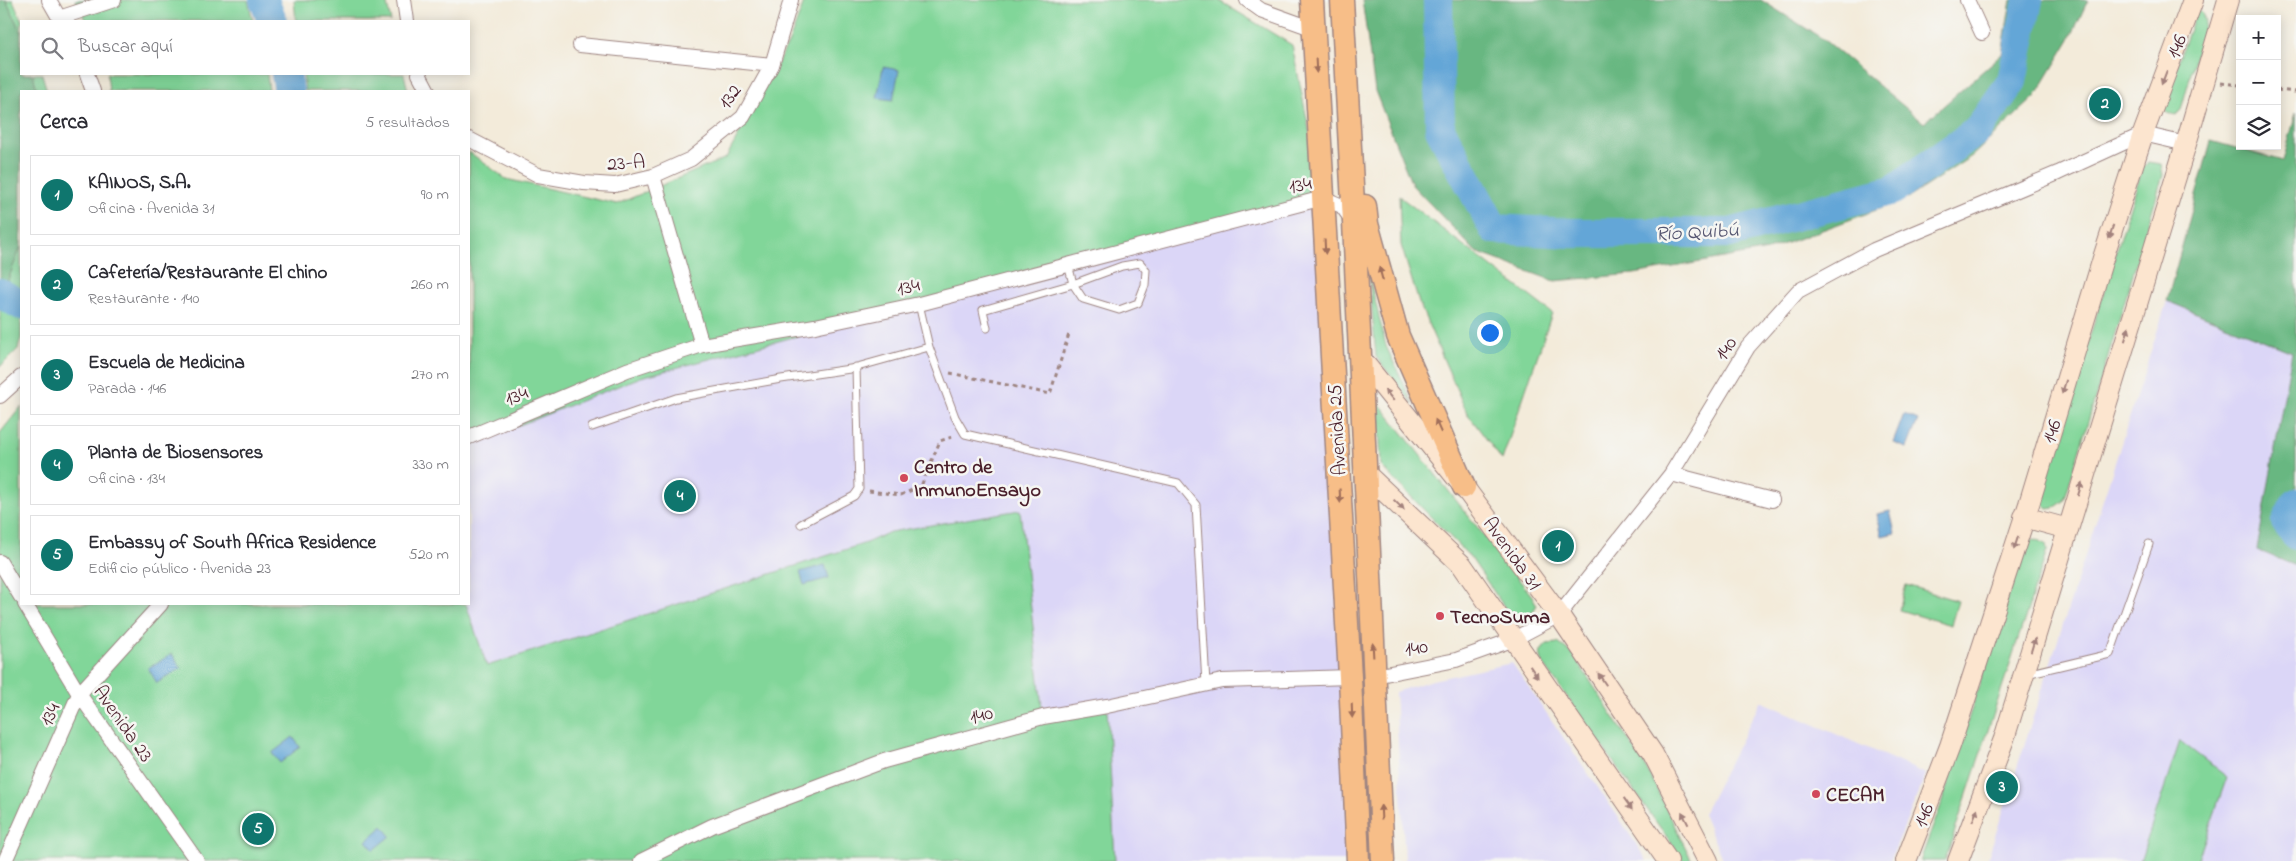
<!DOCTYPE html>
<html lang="es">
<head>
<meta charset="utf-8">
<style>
	body { margin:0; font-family:"Indie Flower",sans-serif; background:#f7f7f7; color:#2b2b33 }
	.controls { position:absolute; right:15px; top:15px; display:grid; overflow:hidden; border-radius:0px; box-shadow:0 2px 12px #0003 }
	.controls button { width:45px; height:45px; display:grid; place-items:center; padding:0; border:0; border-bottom:1px solid #e1e1e2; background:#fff; color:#2b2b33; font:25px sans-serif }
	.you { position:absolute; left:1489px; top:332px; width:18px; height:18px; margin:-12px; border:4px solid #fff; border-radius:50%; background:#1a73e8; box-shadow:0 0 0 8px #1a73e833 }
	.badge { display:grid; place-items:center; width:32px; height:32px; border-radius:50%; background:#0f766e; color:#fff; font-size:16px; font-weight:700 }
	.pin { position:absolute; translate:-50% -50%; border:2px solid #fff; box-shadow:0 1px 5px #0006 }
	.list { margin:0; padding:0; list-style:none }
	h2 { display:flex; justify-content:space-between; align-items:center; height:65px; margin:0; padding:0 20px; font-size:21px }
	h2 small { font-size:16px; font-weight:400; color:#7c7c81 }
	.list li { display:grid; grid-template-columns:32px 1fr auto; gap:15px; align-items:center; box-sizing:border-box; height:80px; margin:0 10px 10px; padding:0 10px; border:1px solid #e1e1e2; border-radius:0px }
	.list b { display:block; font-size:19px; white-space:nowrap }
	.list p { margin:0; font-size:16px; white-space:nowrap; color:#7c7c81 }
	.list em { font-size:16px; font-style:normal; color:#7c7c81 }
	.icon { flex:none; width:28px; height:28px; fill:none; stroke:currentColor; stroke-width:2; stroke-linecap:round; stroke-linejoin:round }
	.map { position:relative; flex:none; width:2296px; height:861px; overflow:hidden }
	.search { position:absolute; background:#fff; box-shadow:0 2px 12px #0003; left:20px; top:20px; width:450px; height:55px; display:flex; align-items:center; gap:12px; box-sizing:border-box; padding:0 18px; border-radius:0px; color:#7c7c81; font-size:19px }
	.panel { position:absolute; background:#fff; box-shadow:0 2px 12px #0003; left:20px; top:90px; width:450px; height:515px; border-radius:0px }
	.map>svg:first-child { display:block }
	.built { fill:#dbd6f7 }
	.green { fill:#81d699; stroke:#667a62 }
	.forest { fill:#68b781; stroke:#596b56 }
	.water { fill:#63a6d7; stroke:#566281 }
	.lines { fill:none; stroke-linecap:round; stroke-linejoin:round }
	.river { stroke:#63a6d7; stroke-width:30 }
	.lane-casing { stroke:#9e8582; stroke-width:9 }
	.street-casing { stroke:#9e8582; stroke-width:16 }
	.secondary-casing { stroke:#9e8582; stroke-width:22 }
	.primary-casing { stroke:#9e8582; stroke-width:25 }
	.path { stroke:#9e8582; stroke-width:3; stroke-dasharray:4 4; stroke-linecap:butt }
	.lane { stroke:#fff; stroke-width:7 }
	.street { stroke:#fff; stroke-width:14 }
	.secondary { stroke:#fce5cf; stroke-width:20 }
	.primary { stroke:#f7be88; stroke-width:22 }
	.oneway { fill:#a06e5a }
	.oneway2 { fill:#a3827d }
	.poi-dot { fill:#d1495b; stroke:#f6f6f2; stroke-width:2 }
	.labels { text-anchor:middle; stroke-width:5; stroke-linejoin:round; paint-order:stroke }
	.street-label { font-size:20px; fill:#4a1f2b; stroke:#f6f6f2 }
	.poi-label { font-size:20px; font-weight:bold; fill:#4a1f2b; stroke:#f6f6f2; text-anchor:start }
	.water-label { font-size:21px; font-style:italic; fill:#545570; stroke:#f6f6f2 }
</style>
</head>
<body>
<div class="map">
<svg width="2296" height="861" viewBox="0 0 2296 861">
	<rect width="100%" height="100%" fill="#f6f6f2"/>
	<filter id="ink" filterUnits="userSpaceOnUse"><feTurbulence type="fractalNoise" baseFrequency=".02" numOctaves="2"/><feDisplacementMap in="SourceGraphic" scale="10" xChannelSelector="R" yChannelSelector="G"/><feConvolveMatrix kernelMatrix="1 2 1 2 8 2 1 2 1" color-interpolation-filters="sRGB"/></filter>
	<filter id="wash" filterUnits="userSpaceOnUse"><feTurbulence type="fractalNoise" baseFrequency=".0096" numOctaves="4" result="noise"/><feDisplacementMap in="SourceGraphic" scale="20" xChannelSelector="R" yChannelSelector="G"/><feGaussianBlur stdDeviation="1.12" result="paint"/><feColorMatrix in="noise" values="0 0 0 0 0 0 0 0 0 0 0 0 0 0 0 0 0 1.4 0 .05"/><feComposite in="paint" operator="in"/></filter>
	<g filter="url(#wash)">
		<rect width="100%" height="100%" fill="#f3ebda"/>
		<path class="built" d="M 1323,198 L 1358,861 L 1115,861 L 1107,706 L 1043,717 L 890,532 L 866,543 L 486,666 L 466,604 L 469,604 L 469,445 L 641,377 L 869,315 Z
			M 2167,301 L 2292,352 L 2257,550 L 2296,566 L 2296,861 L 1987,861 Z
			M 1512,663 L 1621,821 L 1647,861 L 1405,861 L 1395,692 L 1433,680 Z
			M 1761,701 L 1926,774 L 1890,861 L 1723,861 L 1703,814 Z"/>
		<path class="green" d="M 6,0 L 13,0 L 22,21 L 21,33 Z
			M 75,0 L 248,0 L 253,21 L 86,21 Z
			M 294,0 L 386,0 L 391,21 L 296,21 Z
			M 805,0 L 1218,0 L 1292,45 L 1323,198 L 641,377 L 469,445 L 469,152 L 506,179 L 617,204 L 726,158 L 789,42 Z
			M 2197,10 L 2202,13 L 2205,21 L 2181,110 L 2176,115 L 2167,113 L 2162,105 Z
			M 33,74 L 42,74 L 47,91 L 37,91 Z
			M 107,74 L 267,74 L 269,91 L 109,91 Z
			M 303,74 L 404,74 L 408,91 L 305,91 Z
			M 2148,162 L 2161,164 L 2163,175 L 2064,501 L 2054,508 L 2048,509 L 2042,503 L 2041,493 L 2142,169 Z
			M 1399,196 L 1552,313 L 1502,460 L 1467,413 L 1419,303 L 1401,245 Z
			M 21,246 L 21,338 L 18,349 L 0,367 L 0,301 Z
			M 1369,275 L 1386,346 L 1413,404 L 1376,357 Z
			M 1378,402 L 1532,596 L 1537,605 L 1530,616 L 1520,622 L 1511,617 L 1471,558 L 1381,466 Z
			M 21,407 L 21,604 L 466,604 L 487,666 L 866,543 L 890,532 L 1020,510 L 1043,717 L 1107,706 L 1115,861 L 0,861 L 0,433 Z
			M 2035,539 L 2046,544 L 2047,551 L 1945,861 L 1920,861 L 1940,808 L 2023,547 L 2027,541 Z
			M 1906,585 L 1958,601 L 1951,625 L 1899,610 Z
			M 1558,643 L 1572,653 L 1645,765 L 1692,861 L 1684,861 L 1542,662 L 1540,652 L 1547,644 Z
			M 2180,741 L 2227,777 L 2198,859 L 2201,861 L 2140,861 Z"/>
		<path class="forest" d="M 0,0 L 6,0 L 21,33 L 21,74 L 33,74 L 37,91 L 21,91 L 21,246 L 0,301 Z
			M 1362,0 L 1761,0 L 1823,39 L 1924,123 L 2002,54 L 2011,0 L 2088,0 L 2070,39 L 2035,97 L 1972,156 L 1906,199 L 1768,250 L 1634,274 L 1554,281 L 1476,252 L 1412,185 L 1375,91 Z
			M 2296,113 L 2296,566 L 2257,550 L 2292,352 L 2167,301 L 2211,141 L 2283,161 Z"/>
		<path class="water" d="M 883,67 L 899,70 L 893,100 L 877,98 Z
			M 1904,414 L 1918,420 L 1907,448 L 1893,443 Z
			M 1890,511 L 1895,533 L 1882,536 L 1877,514 Z
			M 825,565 L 829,578 L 804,585 L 800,572 Z
			M 172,654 L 181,668 L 157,683 L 148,668 Z
			M 293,737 L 300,747 L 280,763 L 272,753 Z
			M 383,826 L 391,836 L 374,850 L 366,841 Z"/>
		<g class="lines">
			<path class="river" d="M 264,0 L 272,21
				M 1438,0 L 1440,129 L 1494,229 L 1571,233 L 1730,233 L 1893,190 L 1977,131 L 2012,81 L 2028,0
				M 286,74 L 289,91
				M 0,293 L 21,305
				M 2296,503 L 2286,522 L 2296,535"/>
		</g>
	</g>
	<g filter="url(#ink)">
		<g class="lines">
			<defs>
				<path id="lane" d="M 987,328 L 983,310 L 1073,284 L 1122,266 L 1140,263 L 1146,270 L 1145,285 L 1138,303 L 1119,310 L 1083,299 L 1073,284 L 1068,264
					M 929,347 L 955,417 L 965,434 L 1178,483 L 1196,505 L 1206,684
					M 592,427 L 676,398 L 781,379 L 850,369 L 929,347 L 919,304
					M 801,524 L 854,496 L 859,489 L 856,367
					M 2026,674 L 2110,654 L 2149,544"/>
				<path id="street" d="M 49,0 L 61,21
					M 404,0 L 407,21
					M 1247,0 L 1261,10 L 1314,29
					M 1967,0 L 1982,33
					M 59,18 L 114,0
					M 580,45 L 772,65
					M 87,74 L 93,91
					M 419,74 L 428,91
					M 469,139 L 538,175 L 584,183 L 615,185 L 653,176 L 691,159 L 743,117 L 772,65 L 791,0
					M 653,176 L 702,345
					M 0,396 L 21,377
					M 469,437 L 627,370 L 702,345 L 815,326 L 919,304 L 1323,198 L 1342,206 L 1352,220
					M 1671,474 L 1772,500
					M 0,562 L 21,597
					M 25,604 L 79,694 L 197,861
					M 1375,676 L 1456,660 L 1512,640 L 1559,615 L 1671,474 L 1748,347 L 1798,291 L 1874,250 L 2058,173 L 2143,134 L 2186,144
					M 5,861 L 79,694 L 161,604
					M 641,861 L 712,826 L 884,761 L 1043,717 L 1107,706 L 1222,681 L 1350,677"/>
				<path id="secondary" d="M 1361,359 L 1464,487 L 1559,615 L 1653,754 L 1708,861
					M 1364,472 L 1462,565 L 1668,861
					M 2024,517 L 2068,529
					M 1906,861 L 1950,746 L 2029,504 L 2104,255 L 2143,134 L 2193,0
					M 1958,861 L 2004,739 L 2186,144 L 2228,0"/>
				<path id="primary" d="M 1312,0 L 1350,677 L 1358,861
					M 1342,0 L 1354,222 L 1383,861
					M 1365,206 L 1367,224 L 1398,336 L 1464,487"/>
			</defs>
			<use href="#lane" class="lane-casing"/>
			<use href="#street" class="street-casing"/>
			<use href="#secondary" class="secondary-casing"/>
			<use href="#primary" class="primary-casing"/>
			<path class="path" d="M 2221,83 L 2240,85
				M 2277,90 L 2296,92
				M 950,373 L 1050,394 L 1069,334
				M 869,491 L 901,495 L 921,486 L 940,441 L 955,436"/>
			<use href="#lane" class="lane"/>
			<use href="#street" class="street"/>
			<use href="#secondary" class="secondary"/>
			<use href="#primary" class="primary"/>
		</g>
		<defs><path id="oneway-solid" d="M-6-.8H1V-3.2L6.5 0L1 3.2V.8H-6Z" transform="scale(1.25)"/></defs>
		<g class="oneway">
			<use href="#oneway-solid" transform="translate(1316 66) rotate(87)"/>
			<use href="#oneway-solid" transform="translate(1325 247) rotate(87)"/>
			<use href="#oneway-solid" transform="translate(1381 274) rotate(-105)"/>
			<use href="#oneway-solid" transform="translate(1438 426) rotate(-114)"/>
			<use href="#oneway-solid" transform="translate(1340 496) rotate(87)"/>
			<use href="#oneway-solid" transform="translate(1373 650) rotate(-93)"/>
			<use href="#oneway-solid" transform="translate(1352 711) rotate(88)"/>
			<use href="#oneway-solid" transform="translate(1381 812) rotate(-93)"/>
		</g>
		<g class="oneway2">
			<use href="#oneway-solid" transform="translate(2164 78) rotate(111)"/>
			<use href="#oneway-solid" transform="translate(2111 232) rotate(108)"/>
			<use href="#oneway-solid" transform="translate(2127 334) rotate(-73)"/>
			<use href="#oneway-solid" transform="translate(2064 387) rotate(107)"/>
			<use href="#oneway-solid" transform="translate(1389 395) rotate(-129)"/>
			<use href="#oneway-solid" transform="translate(2080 489) rotate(-73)"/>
			<use href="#oneway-solid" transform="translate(1399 505) rotate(44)"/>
			<use href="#oneway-solid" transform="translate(2016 543) rotate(108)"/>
			<use href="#oneway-solid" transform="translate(2033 645) rotate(-73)"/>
			<use href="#oneway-solid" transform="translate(1534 672) rotate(55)"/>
			<use href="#oneway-solid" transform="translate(1602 679) rotate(-124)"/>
			<use href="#oneway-solid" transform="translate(1628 804) rotate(55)"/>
			<use href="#oneway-solid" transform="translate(1975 815) rotate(-69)"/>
			<use href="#oneway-solid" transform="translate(1685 818) rotate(-117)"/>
		</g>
	</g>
	<g class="poi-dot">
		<circle cx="904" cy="478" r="5"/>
		<circle cx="1440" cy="616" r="5"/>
		<circle cx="1816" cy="794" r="5"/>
	</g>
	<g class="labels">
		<g class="street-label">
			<text transform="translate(2176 46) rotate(-69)" y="7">146</text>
			<text transform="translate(729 96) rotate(-55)" y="7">132</text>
			<text transform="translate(626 162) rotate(-4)" y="7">23-A</text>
			<text transform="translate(1300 184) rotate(-12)" y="7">134</text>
			<text transform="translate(908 286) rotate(-13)" y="7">134</text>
			<text transform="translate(1725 348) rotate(-57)" y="7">140</text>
			<text transform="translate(516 395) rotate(-23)" y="7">134</text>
			<text transform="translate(1336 430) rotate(-93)" y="7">Avenida 25</text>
			<text transform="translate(2051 431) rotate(-73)" y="7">146</text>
			<text transform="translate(1513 553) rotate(54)" y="7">Avenida 31</text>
			<text transform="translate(1416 647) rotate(-11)" y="7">140</text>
			<text transform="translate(49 714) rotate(-66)" y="7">134</text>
			<text transform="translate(981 714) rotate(-16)" y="7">140</text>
			<text transform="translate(124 723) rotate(55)" y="7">Avenida 23</text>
			<text transform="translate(1923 815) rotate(-69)" y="7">146</text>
		</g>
		<g class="poi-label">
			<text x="914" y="473">Centro de<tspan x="914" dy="23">InmunoEnsayo</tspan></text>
			<text x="1450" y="623">TecnoSuma</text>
			<text x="1826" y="801">CECAM</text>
		</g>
		<g class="water-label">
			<text transform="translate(1697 231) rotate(-3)" y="7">Río Quibú</text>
		</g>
	</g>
</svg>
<div class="controls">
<button>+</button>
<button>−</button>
<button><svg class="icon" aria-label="layers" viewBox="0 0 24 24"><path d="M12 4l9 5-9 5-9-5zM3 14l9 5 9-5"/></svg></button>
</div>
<div class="you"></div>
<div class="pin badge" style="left:1558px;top:546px">1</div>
<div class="pin badge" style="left:2105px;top:104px">2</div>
<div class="pin badge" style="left:2002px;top:787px">3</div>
<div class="pin badge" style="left:680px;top:496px">4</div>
<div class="pin badge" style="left:258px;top:829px">5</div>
<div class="search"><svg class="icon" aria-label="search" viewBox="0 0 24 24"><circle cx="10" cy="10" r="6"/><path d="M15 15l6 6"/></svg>Buscar aquí</div>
<section class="panel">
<h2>Cerca<small>5 resultados</small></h2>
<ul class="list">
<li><span class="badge">1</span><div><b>KAINOS, S.A.</b><p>Oficina · Avenida 31</p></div><em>90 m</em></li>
<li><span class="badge">2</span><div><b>Cafetería/Restaurante El chino</b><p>Restaurante · 140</p></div><em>260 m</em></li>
<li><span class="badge">3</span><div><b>Escuela de Medicina</b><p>Parada · 146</p></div><em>270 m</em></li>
<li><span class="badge">4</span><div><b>Planta de Biosensores</b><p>Oficina · 134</p></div><em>330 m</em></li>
<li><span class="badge">5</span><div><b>Embassy of South Africa Residence</b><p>Edificio público · Avenida 23</p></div><em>520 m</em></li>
</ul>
</section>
</div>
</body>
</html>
